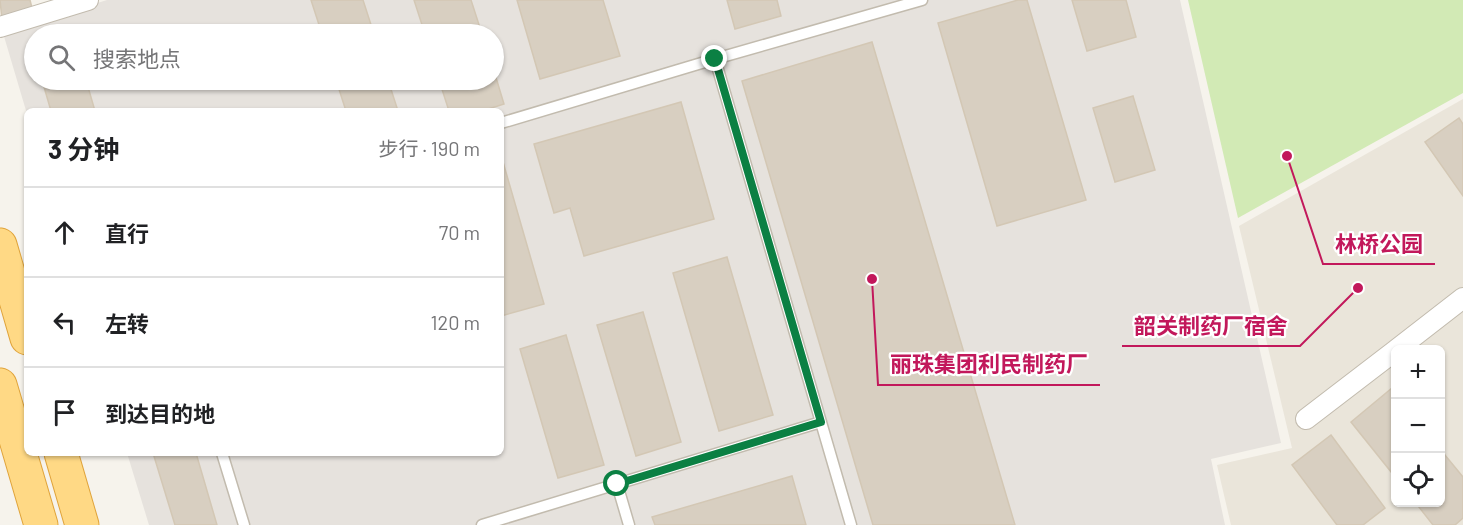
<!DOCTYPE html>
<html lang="zh">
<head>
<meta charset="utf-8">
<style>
	body { margin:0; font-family:Barlow,"Noto Sans SC",sans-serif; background:#f2f2f2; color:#202124 }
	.controls { position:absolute; right:18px; bottom:18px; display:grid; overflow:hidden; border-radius:9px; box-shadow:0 2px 4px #0004 }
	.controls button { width:54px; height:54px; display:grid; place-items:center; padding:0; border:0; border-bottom:2px solid #e0e0e0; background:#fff; color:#202124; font:30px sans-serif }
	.stop { position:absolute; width:18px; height:18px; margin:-14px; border:4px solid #0b8043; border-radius:50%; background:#fff }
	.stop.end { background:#0b8043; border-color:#fff; box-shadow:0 2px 6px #0008 }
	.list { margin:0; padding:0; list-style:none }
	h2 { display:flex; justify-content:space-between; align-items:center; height:78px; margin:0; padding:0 24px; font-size:26px }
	h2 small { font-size:20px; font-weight:400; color:#757577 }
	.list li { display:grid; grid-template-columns:39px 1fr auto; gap:18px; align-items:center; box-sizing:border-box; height:90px; padding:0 24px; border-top:2px solid #e0e0e0 }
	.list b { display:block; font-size:22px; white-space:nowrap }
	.list em { font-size:20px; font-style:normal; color:#757577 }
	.icon { flex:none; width:33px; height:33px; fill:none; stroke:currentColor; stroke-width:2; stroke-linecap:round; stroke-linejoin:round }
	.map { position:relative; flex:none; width:1463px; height:525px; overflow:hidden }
	.search { position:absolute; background:#fff; box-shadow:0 2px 4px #0004; left:24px; top:24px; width:480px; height:66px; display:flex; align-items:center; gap:15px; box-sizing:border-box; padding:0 21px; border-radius:33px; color:#757577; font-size:22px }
	.panel { position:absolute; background:#fff; box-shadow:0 2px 4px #0004; left:24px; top:108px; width:480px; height:348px; border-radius:9px }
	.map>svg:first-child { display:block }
	.residential { fill:#eae5da; fill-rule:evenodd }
	.industrial { fill:#e6e2dd; fill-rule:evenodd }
	.green { fill:#d2eab5 }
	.building { fill:#d8cfc1; stroke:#d3c7b4; stroke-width:1.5 }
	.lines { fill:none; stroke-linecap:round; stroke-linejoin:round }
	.service-casing { stroke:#c2bbae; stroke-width:13 }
	.minor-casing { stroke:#c2bbae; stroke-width:22 }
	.trunk-casing { stroke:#e0a43c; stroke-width:35 }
	.service { stroke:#fff; stroke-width:10 }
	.minor { stroke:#fff; stroke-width:20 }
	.trunk { stroke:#ffd985; stroke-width:33 }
	.route { stroke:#0b8043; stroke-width:8 }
	.leader { fill:none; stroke:#c2185b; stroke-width:2 }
	.callout-dot { fill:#c2185b; stroke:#fff; stroke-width:2 }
	.callout-label { font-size:22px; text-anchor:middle; font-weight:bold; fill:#c2185b; stroke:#fff; stroke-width:4.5; stroke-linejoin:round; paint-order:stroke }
</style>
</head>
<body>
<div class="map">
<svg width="1463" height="525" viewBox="0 0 1463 525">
	<rect width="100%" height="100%" fill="#f6f3ec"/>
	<path class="residential" d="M 1463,99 L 1463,525 L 1231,525 L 1217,465 L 1292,448 L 1239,226 ZM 1396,350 L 1440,350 L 1440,502 L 1396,502 Z"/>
	<path class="industrial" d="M 107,0 L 1180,0 L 1281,443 L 1211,459 L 1225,525 L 149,525 L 127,453 L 501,453 L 501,111 L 27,111 L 27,114 L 3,33 ZM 34,34 L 494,34 L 494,80 L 34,80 Z"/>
	<path class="green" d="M 1188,0 L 1463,0 L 1463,93 L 1238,218 Z"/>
	<path class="building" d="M 0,0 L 30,0 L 33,12 L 2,20 Z
		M 311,0 L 363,0 L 374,34 L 322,34 Z
		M 414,0 L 471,0 L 482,34 L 425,34 Z
		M 517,0 L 603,0 L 620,56 L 540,79 Z
		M 727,0 L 777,0 L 781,16 L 735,29 Z
		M 1018,0 L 1027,0 L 1086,200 L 997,226 L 938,23 Z
		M 1072,0 L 1126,0 L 1136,37 L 1087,51 Z
		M 872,42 L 1015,525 L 873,525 L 742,81 Z
		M 494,71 L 504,104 L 482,111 L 449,111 L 439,80 L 494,80 Z
		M 42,80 L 86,80 L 95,111 L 51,111 Z
		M 336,80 L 388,80 L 398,111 L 346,111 Z
		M 1133,96 L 1155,170 L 1115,182 L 1093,108 Z
		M 681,102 L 714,219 L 584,256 L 570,208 L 554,213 L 534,144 Z
		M 1459,118 L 1463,124 L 1463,196 L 1425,142 Z
		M 501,155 L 544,304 L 501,316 Z
		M 727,257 L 773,415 L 719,431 L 673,273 Z
		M 643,312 L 681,442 L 636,456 L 597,325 Z
		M 566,335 L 604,465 L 558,478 L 520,349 Z
		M 1392,388 L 1396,392 L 1396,478 L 1351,422 Z
		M 1331,435 L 1385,508 L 1363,525 L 1337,525 L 1292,465 Z
		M 1440,449 L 1463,477 L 1463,518 L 1455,525 L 1433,525 L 1415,502 L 1440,502 Z
		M 153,453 L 196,453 L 217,525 L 175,525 Z
		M 792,476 L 806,525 L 655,525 L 652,517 Z"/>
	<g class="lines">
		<defs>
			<path id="service" d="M 715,59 L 922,0
				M 501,123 L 715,59 L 851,525
				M 222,453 L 244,525
				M 617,484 L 629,525
				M 482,525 L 821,422"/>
			<path id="minor" d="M 0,27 L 88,0
				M 1396,350 L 1463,298
				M 1306,419 L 1396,350"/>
			<path id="trunk" d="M 0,245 L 27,338
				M 0,385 L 41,525
				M 61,453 L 82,525"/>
		</defs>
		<use href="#service" class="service-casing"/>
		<use href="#minor" class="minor-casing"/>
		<use href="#trunk" class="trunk-casing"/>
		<use href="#service" class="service"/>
		<use href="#minor" class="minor"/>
		<use href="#trunk" class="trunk"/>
	</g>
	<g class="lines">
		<path class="route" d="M 617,484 L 821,422 L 715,59"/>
	</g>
	<path class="leader" d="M1287 156L1323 264H1435M1358 288L1300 346H1122M872 279L878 385H1100"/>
	<g class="callout-dot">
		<circle cx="1287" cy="156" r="6"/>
		<circle cx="1358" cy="288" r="6"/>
		<circle cx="872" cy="279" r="6"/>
	</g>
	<g class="callout-label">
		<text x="1379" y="252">林桥公园</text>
		<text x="1211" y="334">韶关制药厂宿舍</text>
		<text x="989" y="372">丽珠集团利民制药厂</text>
	</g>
</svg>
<div class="controls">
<button>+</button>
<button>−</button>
<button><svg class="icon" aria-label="locate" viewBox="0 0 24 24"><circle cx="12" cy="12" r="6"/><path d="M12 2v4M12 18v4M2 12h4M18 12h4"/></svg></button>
</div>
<div class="stop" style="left:617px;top:484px"></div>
<div class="stop end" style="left:715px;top:59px"></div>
<div class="search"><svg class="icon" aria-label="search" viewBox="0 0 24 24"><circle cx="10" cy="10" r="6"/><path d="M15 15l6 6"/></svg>搜索地点</div>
<section class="panel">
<h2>3 分钟<small>步行 · 190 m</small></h2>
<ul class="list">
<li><svg class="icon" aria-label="ahead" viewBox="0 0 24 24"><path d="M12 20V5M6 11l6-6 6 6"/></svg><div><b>直行</b></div><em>70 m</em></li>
<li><svg class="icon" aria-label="left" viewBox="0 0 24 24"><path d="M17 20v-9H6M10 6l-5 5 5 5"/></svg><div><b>左转</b></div><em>120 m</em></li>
<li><svg class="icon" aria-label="arrive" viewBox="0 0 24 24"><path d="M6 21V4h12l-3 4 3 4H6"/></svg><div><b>到达目的地</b></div></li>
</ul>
</section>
</div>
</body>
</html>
